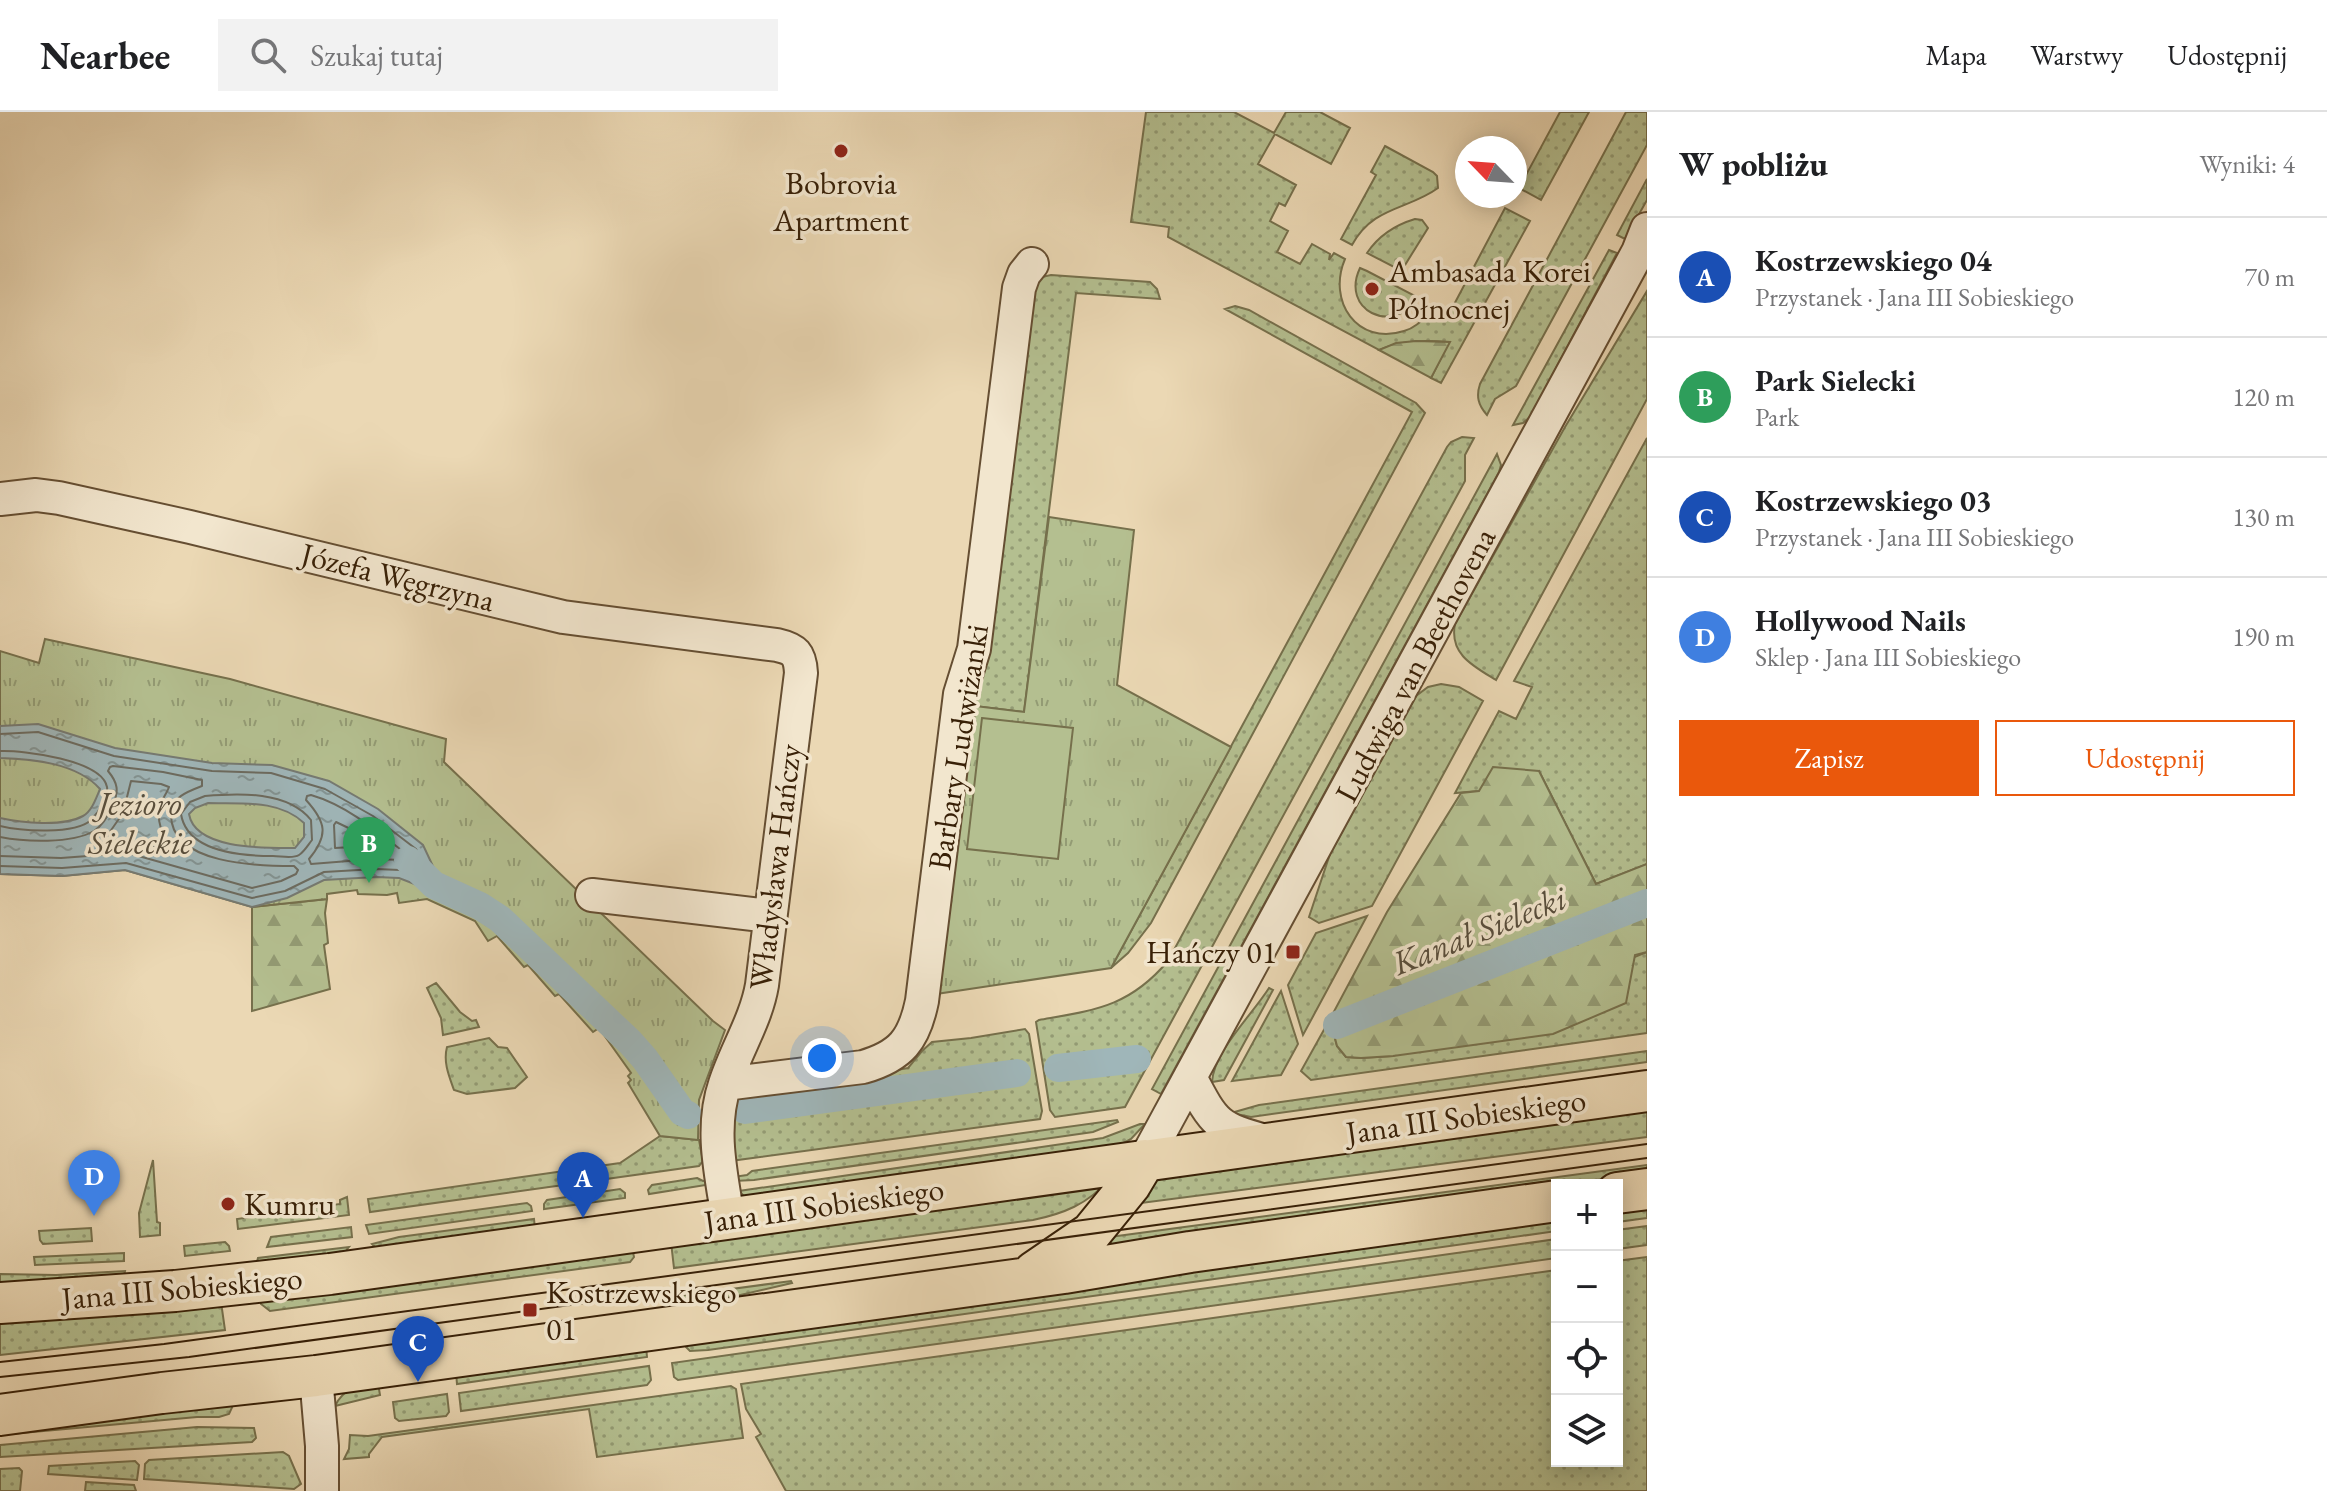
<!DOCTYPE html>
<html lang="pl">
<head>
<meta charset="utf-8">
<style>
	body { margin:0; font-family:"EB Garamond",serif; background:#f2f2f2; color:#202124 }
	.controls { position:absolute; right:24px; bottom:24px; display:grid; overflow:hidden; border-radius:0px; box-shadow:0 4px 20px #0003 }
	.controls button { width:72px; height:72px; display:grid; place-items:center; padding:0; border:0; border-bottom:2px solid #e0e0e0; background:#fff; color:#202124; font:40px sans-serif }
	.compass { position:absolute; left:1455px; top:24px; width:72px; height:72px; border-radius:50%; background:#fff; box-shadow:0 4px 20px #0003; rotate:295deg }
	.you { position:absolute; left:822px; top:946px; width:28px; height:28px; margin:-20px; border:6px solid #fff; border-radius:50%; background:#1a73e8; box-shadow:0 0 0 12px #1a73e833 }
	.badge { display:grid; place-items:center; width:52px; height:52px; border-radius:50%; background:#ea580c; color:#fff; font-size:26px; font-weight:700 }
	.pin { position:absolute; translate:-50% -66px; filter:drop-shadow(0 2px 4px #0008) }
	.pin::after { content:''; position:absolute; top:42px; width:28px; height:24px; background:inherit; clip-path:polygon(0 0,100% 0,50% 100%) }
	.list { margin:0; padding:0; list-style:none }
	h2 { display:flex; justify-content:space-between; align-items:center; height:104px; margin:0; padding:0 32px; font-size:34px }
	h2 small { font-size:26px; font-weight:400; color:#757577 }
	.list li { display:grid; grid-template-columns:52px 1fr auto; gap:24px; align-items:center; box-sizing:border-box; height:120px; padding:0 32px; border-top:2px solid #e0e0e0 }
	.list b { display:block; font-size:30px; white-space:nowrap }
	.list p { margin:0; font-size:26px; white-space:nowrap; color:#757577 }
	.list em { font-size:26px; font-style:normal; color:#757577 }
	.actions { display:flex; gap:16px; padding:24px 32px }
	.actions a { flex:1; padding:18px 0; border:2px solid #ea580c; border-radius:0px; text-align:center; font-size:28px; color:#ea580c }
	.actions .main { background:#ea580c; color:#fff }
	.icon { flex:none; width:44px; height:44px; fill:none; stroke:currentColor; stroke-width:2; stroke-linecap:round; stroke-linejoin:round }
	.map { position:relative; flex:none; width:1647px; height:1379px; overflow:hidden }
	header { display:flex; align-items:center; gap:48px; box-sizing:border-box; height:112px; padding:0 40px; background:#fff; border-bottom:2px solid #e0e0e0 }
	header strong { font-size:38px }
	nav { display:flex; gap:44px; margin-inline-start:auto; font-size:28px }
	.search { width:560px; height:72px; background:#f2f2f2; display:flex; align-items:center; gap:20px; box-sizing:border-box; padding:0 28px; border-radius:0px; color:#757577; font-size:30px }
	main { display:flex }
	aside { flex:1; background:#fff }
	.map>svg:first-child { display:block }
	.grass { fill:url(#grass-dots); stroke:#76704c; stroke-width:2 }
	.forest { fill:url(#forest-firs); stroke:#76704c; stroke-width:2 }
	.park { fill:url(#park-tufts); stroke:#76704c; stroke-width:2 }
	.pitch { fill:#b4bf90; stroke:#76704c; stroke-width:2 }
	.water { fill:url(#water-ripples); stroke:#767a72; stroke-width:2; fill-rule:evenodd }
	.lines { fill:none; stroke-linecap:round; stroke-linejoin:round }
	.shore { stroke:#6c6b60; stroke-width:2 }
	.canal { stroke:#9fb6b9; stroke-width:28 }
	.minor-casing { stroke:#654e32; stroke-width:36 }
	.major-casing { stroke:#382007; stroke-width:44 }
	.minor { stroke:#f2e6ce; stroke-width:32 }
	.major { stroke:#ebd8b4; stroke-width:40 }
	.tram { stroke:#382007; stroke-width:2 }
	.poi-dot { fill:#8f2418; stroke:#f2e6ce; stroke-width:3 }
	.labels { text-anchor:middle; stroke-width:7; stroke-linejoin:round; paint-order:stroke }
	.poi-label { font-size:32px; fill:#382007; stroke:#f2e6ce; text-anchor:start }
	.street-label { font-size:32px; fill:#382007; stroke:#f2e6ce }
	.water-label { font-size:34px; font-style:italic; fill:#574d3c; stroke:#f2e6ce }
</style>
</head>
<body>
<header>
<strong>Nearbee</strong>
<div class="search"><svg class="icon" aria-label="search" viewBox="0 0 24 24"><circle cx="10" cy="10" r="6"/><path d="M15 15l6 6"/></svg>Szukaj tutaj</div>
<nav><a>Mapa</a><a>Warstwy</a><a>Udostępnij</a></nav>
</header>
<main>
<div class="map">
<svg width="1647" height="1379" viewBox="0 0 1647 1379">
	<defs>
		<pattern id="grass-dots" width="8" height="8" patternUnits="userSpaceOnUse" patternTransform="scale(2)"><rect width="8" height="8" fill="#b4bf90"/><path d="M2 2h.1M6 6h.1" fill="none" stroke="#939b74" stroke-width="1.8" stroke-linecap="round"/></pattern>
		<pattern id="forest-firs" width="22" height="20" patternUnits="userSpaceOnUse" patternTransform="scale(2)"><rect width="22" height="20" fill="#b4bf90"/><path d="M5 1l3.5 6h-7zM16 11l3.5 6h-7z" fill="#939b74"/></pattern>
		<pattern id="park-tufts" width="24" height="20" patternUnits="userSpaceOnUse" patternTransform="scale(2)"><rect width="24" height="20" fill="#b4bf90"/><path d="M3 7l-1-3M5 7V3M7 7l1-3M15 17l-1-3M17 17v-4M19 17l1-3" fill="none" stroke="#939b74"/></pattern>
		<pattern id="water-ripples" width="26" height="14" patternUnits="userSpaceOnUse" patternTransform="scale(2)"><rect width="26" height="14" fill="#9fb6b9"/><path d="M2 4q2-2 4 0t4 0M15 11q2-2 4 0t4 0" fill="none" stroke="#839494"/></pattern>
	</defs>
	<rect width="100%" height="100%" fill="#ebd8b4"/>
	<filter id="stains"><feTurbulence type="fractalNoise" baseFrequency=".0025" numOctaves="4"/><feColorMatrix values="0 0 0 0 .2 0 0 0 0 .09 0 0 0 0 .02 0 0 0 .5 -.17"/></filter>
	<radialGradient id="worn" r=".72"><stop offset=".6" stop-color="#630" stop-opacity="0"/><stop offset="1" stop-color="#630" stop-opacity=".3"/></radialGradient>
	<path class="grass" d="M 1146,0 L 1234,0 L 1274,21 L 1286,0 L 1320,0 L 1350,16 L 1331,52 L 1275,22 L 1258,52 L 1296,73 L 1285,94 L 1279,91 L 1270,109 L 1288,119 L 1277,140 L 1300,152 L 1312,132 L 1330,142 L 1329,148 L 1334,141 L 1345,147 C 1327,189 1357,234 1404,219 C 1416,216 1425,205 1434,197 L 1449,202 L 1505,96 L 1530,109 L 1441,271 L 1431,266 L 1449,230 C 1424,228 1402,228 1379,238 L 1168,125 L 1169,115 L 1131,110 Z
		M 1560,0 L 1589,0 L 1541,88 L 1519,76 Z
		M 1626,0 L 1647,0 L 1647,33 L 1516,274 L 1495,287 L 1487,303 C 1478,293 1476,284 1480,272 Z
		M 1385,34 L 1433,60 L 1437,64 L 1438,76 C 1408,98 1373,94 1352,133 L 1341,127 L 1376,63 L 1371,60 Z
		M 1647,67 L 1647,88 L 1625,127 L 1617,123 Z
		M 1415,107 L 1422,108 L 1428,116 L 1405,153 L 1394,155 L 1367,141 C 1379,123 1395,113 1415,107 Z
		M 1609,138 L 1617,141 L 1530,305 L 1523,311 L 1513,313 Z
		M 1360,156 L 1367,159 L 1419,186 C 1392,224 1340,198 1360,156 Z
		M 1051,163 L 1150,170 L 1157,177 L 1160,187 L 1076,181 L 1024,600 L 967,593 L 1028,185 L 1037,166 Z
		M 1647,179 L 1647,287 L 1496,568 C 1473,554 1449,542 1455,512 L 1565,315 Z
		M 1235,194 L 1249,198 L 1416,291 L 1425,301 L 1151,811 L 1128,841 L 1111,856 L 1412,300 L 1225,197 Z
		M 1462,325 L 1474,326 L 1465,343 L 1465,369 L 1125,995 L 1055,1005 L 1050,998 L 1036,910 L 1039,908 C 1095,898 1129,895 1168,849 L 1447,335 L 1451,330 Z
		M 1647,326 L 1647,752 L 1596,772 L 1539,659 L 1479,679 L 1455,681 L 1499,599 L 1516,607 L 1532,575 L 1514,569 Z
		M 1497,342 L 1501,353 L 1499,360 L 1161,982 L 1152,977 Z
		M 1441,572 L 1459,575 L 1483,589 L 1372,794 L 1319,811 L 1309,805 L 1330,742 L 1416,584 L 1428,575 Z
		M 1367,804 L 1303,923 L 1288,873 L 1316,821 Z
		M 1647,840 L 1647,921 L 1311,968 L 1301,959 L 1330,907 L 1337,934 L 1346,945 L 1361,946 L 1393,944 Z
		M 436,871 L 460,900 L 472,909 L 476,908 L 479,915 L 443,923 L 441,906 L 427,876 Z
		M 1269,876 L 1273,878 L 1224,968 L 1212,970 C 1214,939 1252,903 1269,876 Z
		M 1281,879 L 1298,932 L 1281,963 L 1232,969 Z
		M 1025,917 L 1029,922 L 1042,999 L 1040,1007 L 730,1049 L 732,986 L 908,956 L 922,939 L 932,930 L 971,926 Z
		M 489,926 L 498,935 L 507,936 L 527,965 L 515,976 L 467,982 L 454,978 C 449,964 443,950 447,935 Z
		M 1647,939 L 1647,950 L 1251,1005 L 1231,1001 L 1259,993 Z
		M 1647,994 L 1647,1025 L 1141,1091 L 1159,1062 Z
		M 1117,1008 L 1118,1010 L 1093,1020 L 754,1068 L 734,1069 L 733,1065 L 747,1063 L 752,1059 Z
		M 1140,1012 L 1145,1012 L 1131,1027 L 1120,1033 L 745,1085 L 739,1079 L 1103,1026 Z
		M 660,1024 L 699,1028 L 703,1049 L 699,1054 L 370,1100 L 368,1087 L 620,1051 Z
		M 153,1048 L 157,1110 L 160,1111 L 160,1123 L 140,1125 L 139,1101 Z
		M 1647,1053 L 1647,1061 L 1229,1119 L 1086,1143 L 1110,1125 Z
		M 697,1066 L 703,1069 L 711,1068 L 712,1072 L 649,1082 L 648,1078 L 652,1073 Z
		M 1108,1068 C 1089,1092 1062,1102 1033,1108 L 674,1156 L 671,1130 Z
		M 620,1077 L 625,1081 L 625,1086 L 544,1097 L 544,1092 L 547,1088 Z
		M 347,1085 L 349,1103 L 238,1117 L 237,1107 L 340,1092 L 340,1088 Z
		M 527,1091 L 531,1094 L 532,1099 L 369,1122 L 366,1113 Z
		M 1647,1092 L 1647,1106 L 1617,1110 L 1617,1096 Z
		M 1557,1104 L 1557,1119 L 708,1238 L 690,1239 L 686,1235 L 685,1229 Z
		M 534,1107 L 535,1117 L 378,1138 L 372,1132 L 399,1125 Z
		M 1647,1114 L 1647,1133 L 1617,1137 L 1617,1118 Z
		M 351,1115 L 352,1125 L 267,1135 L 271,1125 Z
		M 91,1116 L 92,1129 L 43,1132 L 40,1128 L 39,1119 Z
		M 1557,1127 L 1557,1146 L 678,1268 L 674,1265 L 672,1251 Z
		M 225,1130 L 229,1134 L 230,1139 L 185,1144 L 184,1134 Z
		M 349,1135 L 341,1145 L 256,1153 L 258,1146 Z
		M 632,1135 L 634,1145 L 630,1150 L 270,1199 L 261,1192 L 260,1186 Z
		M 124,1141 L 124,1149 L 35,1153 L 34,1145 Z
		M 1647,1145 L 1647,1379 L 786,1379 L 756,1325 L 761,1322 L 746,1297 L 741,1272 L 1557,1158 L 1557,1349 L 1617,1349 L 1617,1149 Z
		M 125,1159 L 124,1164 L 0,1175 L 0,1162 L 56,1163 Z
		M 791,1169 L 792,1171 L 680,1197 L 679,1184 Z
		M 221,1190 L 225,1218 L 0,1243 L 0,1206 Z
		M 646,1234 L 647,1245 L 457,1272 L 456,1260 Z
		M 649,1254 L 651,1268 L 647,1273 L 461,1299 L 459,1281 Z
		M 378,1271 L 380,1283 L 335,1294 C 344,1275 359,1274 378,1271 Z
		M 731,1274 L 736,1277 L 743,1326 L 597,1345 L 589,1297 L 382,1325 L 369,1342 L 369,1345 L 344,1347 L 349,1337 L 350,1323 L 368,1324 Z
		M 447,1282 L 449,1300 L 446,1304 L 399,1309 L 395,1306 L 393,1290 Z
		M 235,1289 L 229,1302 L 219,1305 L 197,1305 L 0,1323 L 0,1318 Z
		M 197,1315 L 254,1316 L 256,1326 L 252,1330 L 0,1345 L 0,1333 Z
		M 283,1340 L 289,1344 L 301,1372 L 294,1377 L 144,1367 L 145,1352 L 149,1348 Z
		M 135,1349 L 139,1353 L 137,1368 L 48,1362 L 49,1354 Z
		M 19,1356 L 22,1359 L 20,1379 L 0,1379 L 0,1357 Z
		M 86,1370 L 134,1373 L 136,1379 L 85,1379 Z"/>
	<path class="forest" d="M 1416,229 L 1450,230 L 1431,266 L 1379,238 L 1396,231 Z
		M 1493,655 L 1539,659 L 1596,772 L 1647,752 L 1647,840 L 1635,843 L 1626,891 L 1553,922 L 1393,944 L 1361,946 L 1346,945 L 1337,934 L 1330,907 L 1387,800 L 1461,681 L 1479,679 Z
		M 327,787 L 325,801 L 328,831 L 324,833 L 330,877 L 252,899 L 252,795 Z"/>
	<path class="park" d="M 1049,405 L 1134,418 L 1117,573 L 1231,635 L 1111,856 L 936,882 L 967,593 L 1024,600 Z
		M 45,527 L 230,567 L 446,627 L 444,650 L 713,909 L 725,918 L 699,988 L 698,1028 L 660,1024 L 628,971 L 631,968 L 628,964 L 631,961 L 599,916 L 593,920 L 559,882 L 555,884 L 528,853 L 524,855 L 497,824 L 488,829 L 475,809 L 427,787 L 399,791 L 397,781 L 387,783 L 358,782 L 357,778 L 327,782 L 327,787 L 252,795 L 125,758 L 62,764 L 0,762 L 0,539 L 39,551 Z"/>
	<path class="pitch" d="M 982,606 L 1073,616 L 1058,747 L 967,737 Z"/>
	<path class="water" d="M 38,612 L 115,636 L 212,651 L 272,653 L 329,669 L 378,697 L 423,733 L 439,767 L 430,778 L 399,766 L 376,765 L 324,768 L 287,786 L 252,795 L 125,758 L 62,764 L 0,762 L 0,706 C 22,711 63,715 83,704 C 92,699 96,686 100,677 C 77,651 33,647 0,646 L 0,614 ZM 208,691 C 240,692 279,687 304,711 L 304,725 L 295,736 C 266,736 195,738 189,702 L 195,696 Z"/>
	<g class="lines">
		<path class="shore" d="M 0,622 L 38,620 L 114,644 L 212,659 L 271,661 L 325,677 L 373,704 L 416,737 L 428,763 L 423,767 L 400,758 L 376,757 L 324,760 L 285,779 L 252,786 L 126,751 L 62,756 L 0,754
			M 0,639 C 23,638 102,648 107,675 C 108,680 104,689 102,693 C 100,697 95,704 91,708 C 75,723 20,719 0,714
			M 131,669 L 161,672 L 169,675 C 167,681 162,687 160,694 C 156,708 162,723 171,734 L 169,739 L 129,729 L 110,730 L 107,727 L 107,724 L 123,701 Z
			M 311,683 C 346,693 377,719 405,741 L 405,746 L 402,748 L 374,747 L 311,752 L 309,747 C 329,723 326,710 306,688 L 307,684 Z
			M 205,684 C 239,681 288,679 311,708 L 312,728 C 308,733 304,740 299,743 C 293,747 281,744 273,744 C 242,744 187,740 181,702 L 190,690 Z
			M 336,710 L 361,722 L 369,729 L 369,734 L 335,736 L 334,713 Z
			M 0,725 C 25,730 71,732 94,719 C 102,714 109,702 113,693 C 119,679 118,671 108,659 L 110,655 L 113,654 L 163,660 L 202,668 L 202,674 C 189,679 171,685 171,702 C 170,753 260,754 294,754 L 298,758 L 296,762 L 281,769 L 252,776 L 128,741 L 61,746 L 0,744"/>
		<path class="canal" d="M 408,748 L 434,773 L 480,794 L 500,807 L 630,930 L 645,947 L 682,1000 L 688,1003
			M 1337,913 L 1647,791
			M 1058,956 L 1137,947
			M 745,998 L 1017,961"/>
		<defs>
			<path id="minor" d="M 0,387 L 36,383 L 59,386 L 190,415 L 563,505 L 777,533 C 795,537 800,542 801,561 L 762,873 C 756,908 736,938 725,972 C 710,1016 721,1062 728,1106
				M 592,783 L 770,804
				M 1190,965 C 1215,1013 1217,1016 1269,1030
				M 725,972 L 863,955 C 901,944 914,928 922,889 L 960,582 L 974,537 L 1019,176 L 1024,162 L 1032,152
				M 1145,1048 L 1638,140 L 1647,117
				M 316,1264 L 322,1334 L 322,1379"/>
			<path id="major" d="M 1617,1081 L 1647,1077
				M 1034,1160 L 1091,1121 L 1130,1073 L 1145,1048
				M 0,1191 L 175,1179 L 330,1162 L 1647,979
				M 0,1303 L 162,1281 L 316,1264 L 1064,1161 L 1190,1140 L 1557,1089"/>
		</defs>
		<use href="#minor" class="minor-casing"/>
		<use href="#major" class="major-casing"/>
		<use href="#minor" class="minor"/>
		<use href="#major" class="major"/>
		<path class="tram" d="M 0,1250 L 164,1232 L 1647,1032
			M 0,1265 L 189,1245 L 1647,1046"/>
	</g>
	<g class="poi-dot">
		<circle cx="841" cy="39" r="8"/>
		<circle cx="1372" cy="177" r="8"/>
		<rect x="1285" y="832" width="16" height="16" rx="4"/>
		<circle cx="228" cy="1092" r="8"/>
		<rect x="522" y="1190" width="16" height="16" rx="4"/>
	</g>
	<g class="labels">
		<g class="poi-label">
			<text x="841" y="82" text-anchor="middle">Bobrovia<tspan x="841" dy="37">Apartment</tspan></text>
			<text x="1388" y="170">Ambasada Korei<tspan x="1388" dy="37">Północnej</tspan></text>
			<text x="1277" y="851" text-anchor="end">Hańczy 01</text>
			<text x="244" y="1103">Kumru</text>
			<text x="546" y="1191">Kostrzewskiego<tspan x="546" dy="37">01</tspan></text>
		</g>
		<g class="street-label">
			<text transform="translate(398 465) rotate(14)" y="11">Józefa Węgrzyna</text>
			<text transform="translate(1415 553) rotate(-62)" y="11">Ludwiga van Beethovena</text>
			<text transform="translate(958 635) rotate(-81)" y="11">Barbary Ludwiżanki</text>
			<text transform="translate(775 755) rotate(-83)" y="11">Władysława Hańczy</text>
			<text transform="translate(1466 1004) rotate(-8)" y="11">Jana III Sobieskiego</text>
			<text transform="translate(824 1093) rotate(-8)" y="11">Jana III Sobieskiego</text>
			<text transform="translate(182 1176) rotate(-5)" y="11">Jana III Sobieskiego</text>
		</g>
		<g class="water-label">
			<text x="140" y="703">Jezioro<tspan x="140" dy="39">Sieleckie</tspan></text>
			<text transform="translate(1479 818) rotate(-22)" y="12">Kanał Sielecki</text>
		</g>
	</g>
	<rect width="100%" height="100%" filter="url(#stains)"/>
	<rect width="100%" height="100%" fill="url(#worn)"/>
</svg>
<div class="controls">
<button>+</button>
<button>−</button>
<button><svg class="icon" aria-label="locate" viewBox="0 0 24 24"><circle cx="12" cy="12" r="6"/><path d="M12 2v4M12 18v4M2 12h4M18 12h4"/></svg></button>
<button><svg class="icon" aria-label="layers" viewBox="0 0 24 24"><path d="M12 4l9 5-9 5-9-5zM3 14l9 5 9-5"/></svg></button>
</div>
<svg class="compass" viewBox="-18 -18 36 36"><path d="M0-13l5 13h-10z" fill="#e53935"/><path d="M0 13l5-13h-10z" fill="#757577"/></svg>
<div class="you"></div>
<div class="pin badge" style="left:583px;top:1106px;background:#1a4fb4">A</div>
<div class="pin badge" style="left:369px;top:771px;background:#2e9e5b">B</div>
<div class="pin badge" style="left:418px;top:1270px;background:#1a4fb4">C</div>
<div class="pin badge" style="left:94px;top:1104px;background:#3f7fe0">D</div>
</div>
<aside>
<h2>W pobliżu<small>Wyniki: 4</small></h2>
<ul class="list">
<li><span class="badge" style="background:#1a4fb4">A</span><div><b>Kostrzewskiego 04</b><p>Przystanek · Jana III Sobieskiego</p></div><em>70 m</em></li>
<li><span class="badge" style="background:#2e9e5b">B</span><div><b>Park Sielecki</b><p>Park</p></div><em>120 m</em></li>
<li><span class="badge" style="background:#1a4fb4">C</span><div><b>Kostrzewskiego 03</b><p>Przystanek · Jana III Sobieskiego</p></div><em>130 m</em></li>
<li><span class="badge" style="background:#3f7fe0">D</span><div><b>Hollywood Nails</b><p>Sklep · Jana III Sobieskiego</p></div><em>190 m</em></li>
</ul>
<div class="actions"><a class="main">Zapisz</a><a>Udostępnij</a></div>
</aside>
</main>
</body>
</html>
